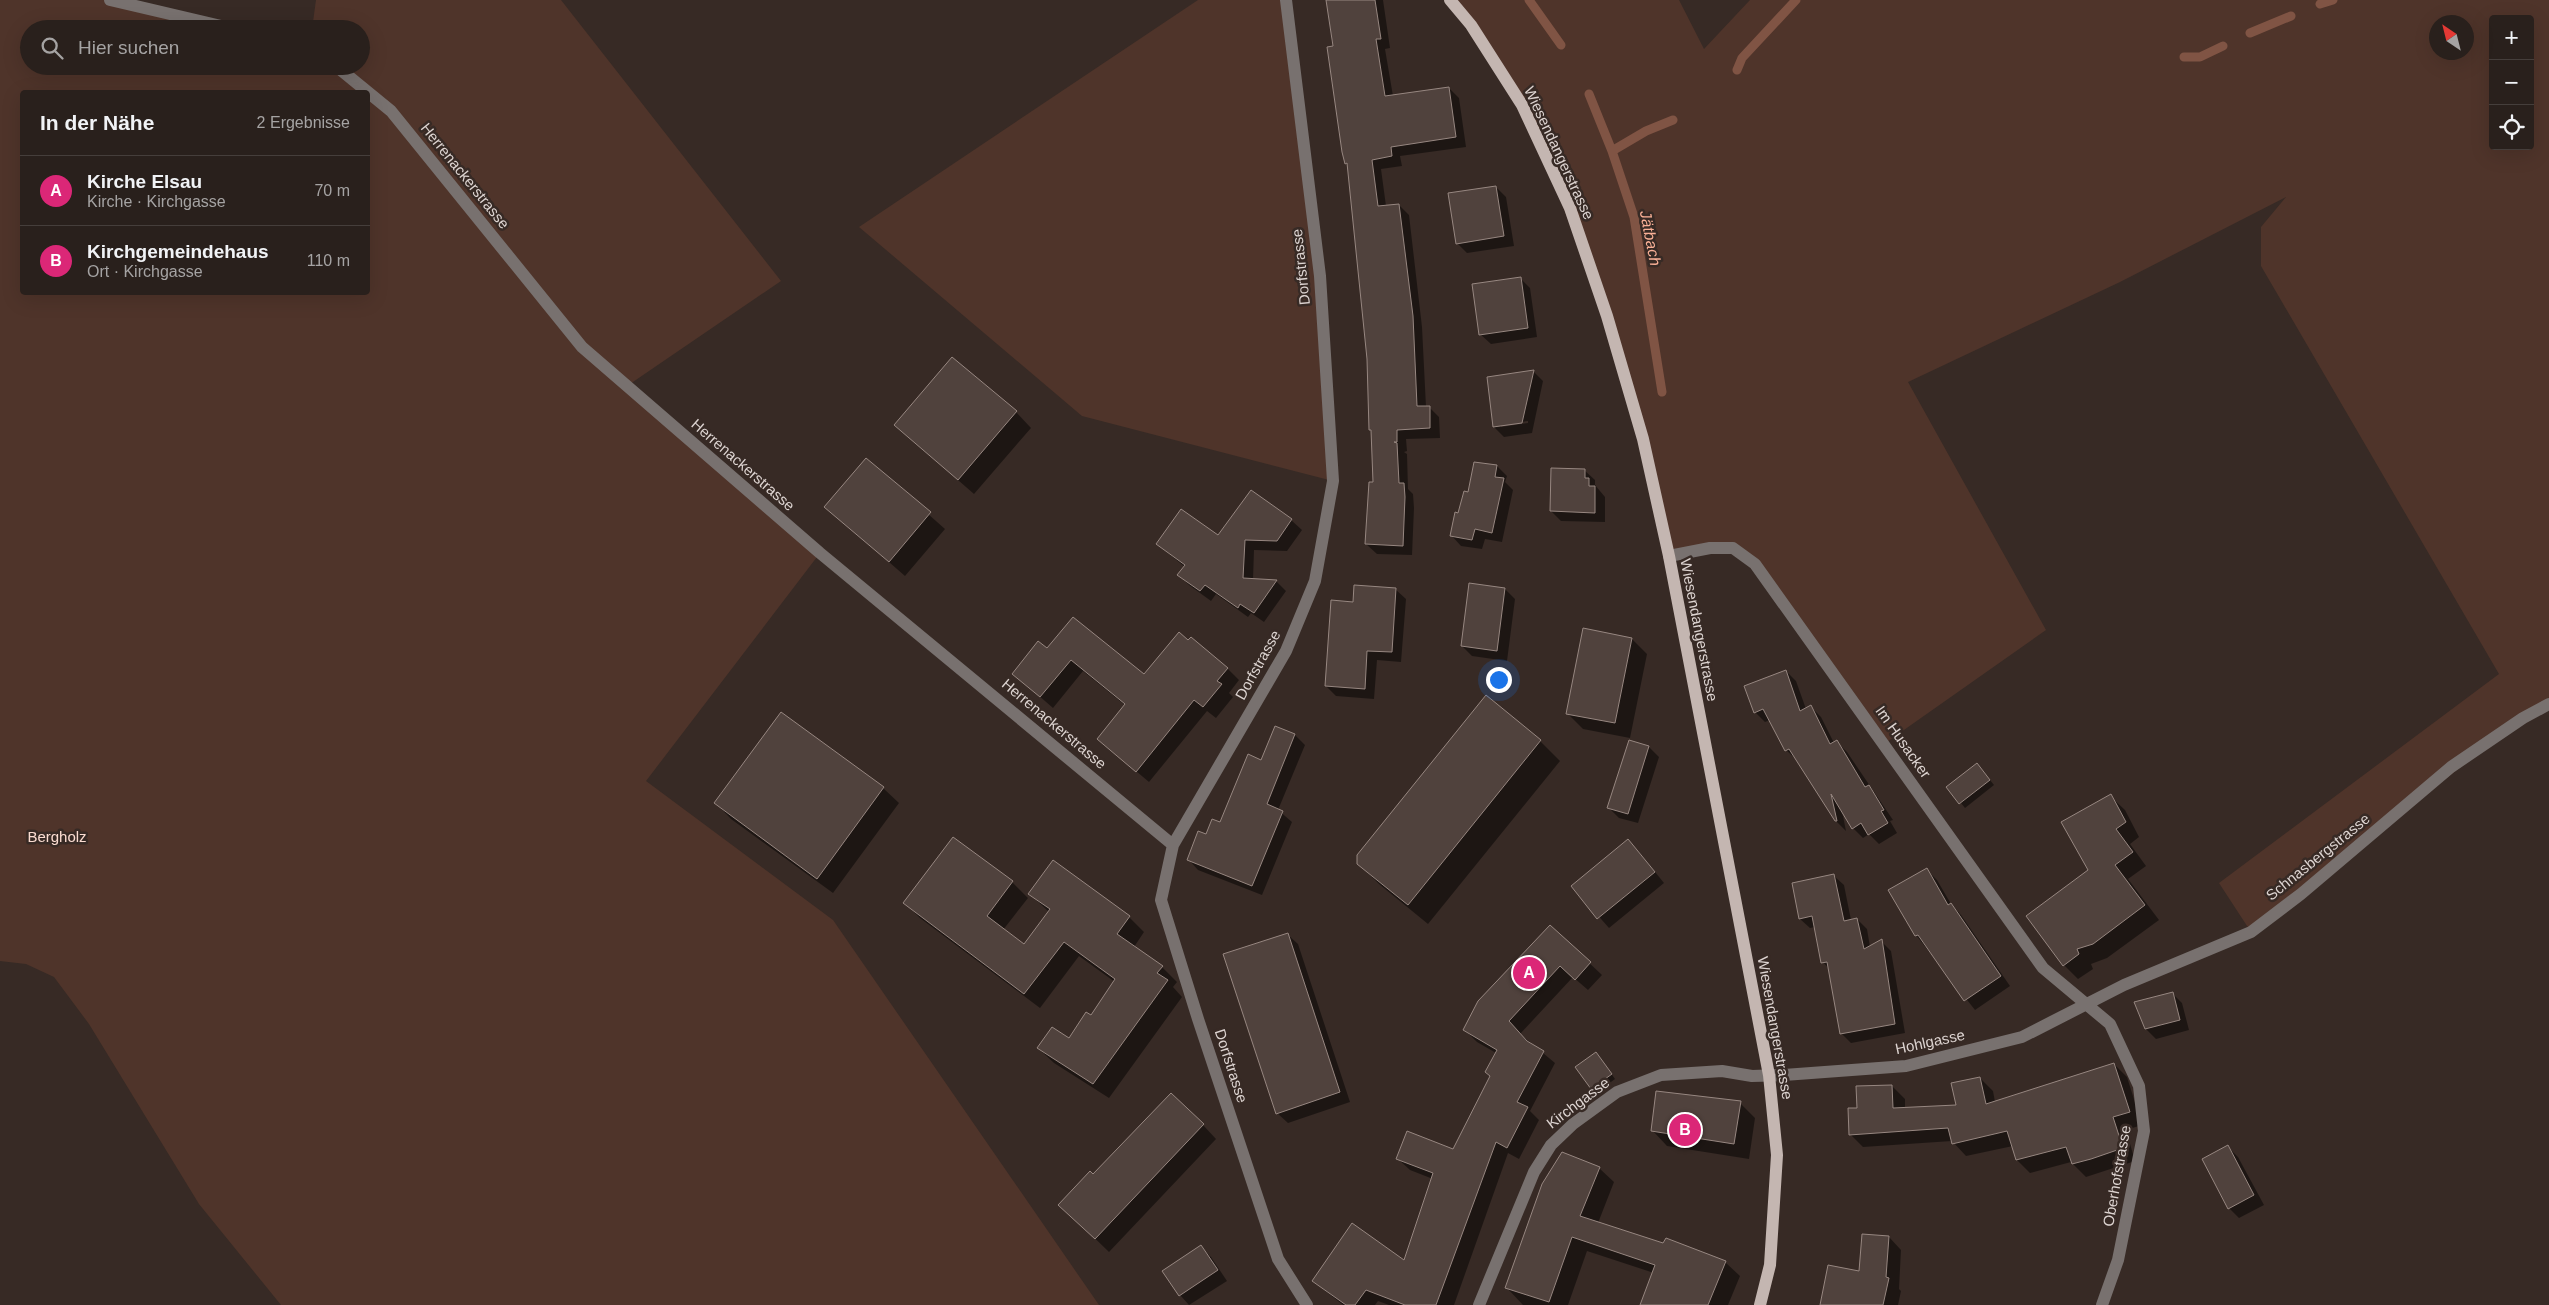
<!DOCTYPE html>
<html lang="de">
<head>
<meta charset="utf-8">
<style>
	body { margin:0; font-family:Arial,sans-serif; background:#352d29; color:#f1f3f6 }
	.controls { position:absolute; right:15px; top:15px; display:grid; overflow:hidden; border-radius:5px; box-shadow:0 5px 20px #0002 }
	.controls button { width:45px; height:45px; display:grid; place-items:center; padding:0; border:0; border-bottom:1px solid #453e3b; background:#29201c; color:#f1f3f6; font:25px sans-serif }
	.compass { position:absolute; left:2429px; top:15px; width:45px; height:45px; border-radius:50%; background:#29201c; box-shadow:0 5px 20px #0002; rotate:325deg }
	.you { position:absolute; left:1498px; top:679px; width:18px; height:18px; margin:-12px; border:4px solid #fff; border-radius:50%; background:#1a73e8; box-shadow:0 0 0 8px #1a73e833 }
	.badge { display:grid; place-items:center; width:32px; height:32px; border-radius:50%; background:#db2777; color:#fff; font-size:16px; font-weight:700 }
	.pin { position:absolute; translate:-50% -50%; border:2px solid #fff; box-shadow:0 1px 5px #0006 }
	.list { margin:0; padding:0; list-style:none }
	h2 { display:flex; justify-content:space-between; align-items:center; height:65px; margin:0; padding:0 20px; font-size:21px }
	h2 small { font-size:16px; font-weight:400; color:#a5a3a3 }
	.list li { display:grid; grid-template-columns:32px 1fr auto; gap:15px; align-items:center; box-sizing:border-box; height:70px; padding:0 20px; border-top:1px solid #453e3b }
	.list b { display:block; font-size:19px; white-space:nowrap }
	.list p { margin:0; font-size:16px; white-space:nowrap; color:#a5a3a3 }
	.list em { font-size:16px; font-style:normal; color:#a5a3a3 }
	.icon { flex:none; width:28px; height:28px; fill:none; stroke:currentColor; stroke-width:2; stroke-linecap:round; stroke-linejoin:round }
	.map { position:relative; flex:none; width:2549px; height:1305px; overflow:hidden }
	.search { position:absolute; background:#29201c; box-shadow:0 5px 20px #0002; left:20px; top:20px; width:350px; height:55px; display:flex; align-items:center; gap:12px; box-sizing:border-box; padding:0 18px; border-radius:28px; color:#a5a3a3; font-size:19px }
	.panel { position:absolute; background:#29201c; box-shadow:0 5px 20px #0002; left:20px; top:90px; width:350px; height:205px; border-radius:5px }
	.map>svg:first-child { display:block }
	.green { fill:#4f342a; fill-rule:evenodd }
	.shadow { fill:#0007; fill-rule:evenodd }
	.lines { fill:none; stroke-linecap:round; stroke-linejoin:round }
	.stream { stroke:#805444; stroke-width:9 }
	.building { fill:#50423d; stroke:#978781 }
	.minor { stroke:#78716f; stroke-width:12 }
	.major { stroke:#c4b6b1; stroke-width:12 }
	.labels { text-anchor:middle; stroke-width:5; stroke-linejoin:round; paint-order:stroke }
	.street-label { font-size:15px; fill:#ddd4d1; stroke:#372a25 }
	.park-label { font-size:15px; fill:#fbdcd1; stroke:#372a25 }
	.water-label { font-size:16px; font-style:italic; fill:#f9b096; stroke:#372a25 }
</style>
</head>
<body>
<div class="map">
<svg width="2549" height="1305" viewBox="0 0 2549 1305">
	<rect width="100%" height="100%" fill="#372a25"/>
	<path class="green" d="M 0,0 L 118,0 L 234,29 L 29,29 L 29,66 L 361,66 L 361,29 L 312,29 L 316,0 L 561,0 L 781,281 L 627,386 L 820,553 L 646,781 L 833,920 L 1099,1305 L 281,1305 L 199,1204 L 89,1024 L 54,977 L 26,964 L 0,961 ZM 22,92 L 368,92 L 368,292 L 22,292 Z
		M 1198,0 L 1286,0 L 1320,276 L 1333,481 L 1082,416 L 859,227 Z
		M 1450,0 L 1679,0 L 1704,49 L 1750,0 L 2549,0 L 2549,704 L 2523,718 L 2251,932 L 2219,883 L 2499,674 L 2261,266 L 2261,227 L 2286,197 L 2120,282 L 1908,382 L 2046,630 L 1884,744 L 1790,611 L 1733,548 L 1669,556 L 1607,316 L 1522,105 ZM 2493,19 L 2530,19 L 2530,146 L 2493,146 ZM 2436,22 L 2466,22 L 2466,52 L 2436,52 Z"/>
	<path class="shadow" d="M 1327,0 L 1383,0 L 1390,48 L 1385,49 L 1393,96 L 1449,88 L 1459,98 L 1466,147 L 1400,156 L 1402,166 L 1381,169 L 1386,206 L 1399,205 L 1409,215 L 1422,327 L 1426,407 L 1429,407 L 1439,417 L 1440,438 L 1406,439 L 1407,451 L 1404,452 L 1407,454 L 1408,489 L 1413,494 L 1414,508 L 1412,555 L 1377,554 L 1366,544 L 1375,483 L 1373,433 L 1370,430 L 1368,359 L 1348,166 L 1346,163 Z
		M 1496,187 L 1506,197 L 1514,246 L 1467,253 L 1457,243 Z
		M 1520,278 L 1530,288 L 1537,337 L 1491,344 L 1480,334 Z
		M 1533,371 L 1543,381 L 1532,433 L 1504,437 L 1494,427 ZM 1528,421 L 1528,423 L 1501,427 L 1501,425 Z
		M 1016,412 L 1031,428 L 974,494 L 895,425 Z
		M 866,459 L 945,529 L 905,576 L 826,507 Z
		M 1497,466 L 1507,476 L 1505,482 L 1513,490 L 1502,542 L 1485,539 L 1482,549 L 1461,546 L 1451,535 L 1459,514 Z
		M 1584,470 L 1595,480 L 1595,485 L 1605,497 L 1605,522 L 1561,521 L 1551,511 Z
		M 1251,492 L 1291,520 L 1302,530 L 1287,551 L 1254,550 L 1253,580 L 1276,581 L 1286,591 L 1264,622 L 1251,613 L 1248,617 L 1216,594 L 1211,601 L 1189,585 L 1179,575 L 1185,567 L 1157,544 L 1218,537 Z
		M 1395,589 L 1406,599 L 1401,662 L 1377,660 L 1374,699 L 1336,696 L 1326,686 L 1355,603 Z
		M 1505,589 L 1515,599 L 1507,661 L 1472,656 L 1462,646 Z
		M 1632,639 L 1647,654 L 1630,738 L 1583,729 L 1567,713 Z
		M 1188,642 L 1227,668 L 1239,680 L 1229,693 L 1233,697 L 1216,718 L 1207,711 L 1149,782 L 1098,739 L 1125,705 L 1083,671 L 1053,708 L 1013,673 L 1047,650 L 1144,676 Z
		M 1786,671 L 1796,681 L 1806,709 L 1811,707 L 1821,717 L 1834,743 L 1837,742 L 1847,752 L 1893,820 L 1890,821 L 1897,833 L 1879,844 L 1869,834 L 1863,838 L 1853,828 L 1842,811 L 1846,831 L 1836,821 L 1797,760 L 1786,750 L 1770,720 L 1765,722 L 1755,712 Z
		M 1486,697 L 1540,741 L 1560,761 L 1428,924 L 1379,884 L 1358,863 Z
		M 1276,727 L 1295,735 L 1305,745 L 1278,810 L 1292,822 L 1262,895 L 1198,870 L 1188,859 L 1207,836 L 1220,824 L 1262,761 Z
		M 1649,747 L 1659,757 L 1638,823 L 1619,818 L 1608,807 Z
		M 1981,769 L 1994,785 L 1965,808 L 1948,787 Z
		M 883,788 L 899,803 L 833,893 L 731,819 L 716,803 Z
		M 2110,796 L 2125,810 L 2139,837 L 2130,844 L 2146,866 L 2128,879 L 2159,920 L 2107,958 L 2091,964 L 2093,969 L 2078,979 L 2064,965 Z
		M 954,838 L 1012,882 L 1028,898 L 1003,930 L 1024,946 L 1049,912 L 1030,894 L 1129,917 L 1144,932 L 1134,947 L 1162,967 L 1177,982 L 1173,987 L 1182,997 L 1109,1098 L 1054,1063 L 1038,1048 L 1069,1040 L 1091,1016 L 1115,982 L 1079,956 L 1040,1008 L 920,918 L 905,903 Z
		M 1638,851 L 1664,883 L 1609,928 L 1572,886 Z
		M 1926,869 L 1937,880 L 1951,904 L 1961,915 L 2010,986 L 1975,1010 L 1916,935 Z
		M 1834,876 L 1844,885 L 1851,920 L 1857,919 L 1867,929 L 1870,947 L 1881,941 L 1891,951 L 1905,1033 L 1851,1043 L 1841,1033 L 1829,969 L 1823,962 L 1815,927 L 1810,928 L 1800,919 Z
		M 1550,926 L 1602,975 L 1588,990 L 1573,977 L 1520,1034 L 1555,1063 L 1530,1111 L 1539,1120 L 1519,1159 L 1508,1153 L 1454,1305 L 1389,1305 L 1378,1301 L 1375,1305 L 1343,1305 L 1313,1281 L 1405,1262 L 1433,1179 L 1410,1170 L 1398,1159 L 1453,1150 L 1491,1077 L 1496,1053 L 1477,1042 L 1465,1030 Z
		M 1287,934 L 1298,944 L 1350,1102 L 1288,1123 L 1277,1113 Z
		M 2172,993 L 2182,1003 L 2189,1030 L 2156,1039 L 2146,1029 Z
		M 1600,1058 L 1615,1079 L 1596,1093 L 1592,1089 Z
		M 2114,1064 L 2127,1077 L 2142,1125 L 2126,1130 L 2135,1161 L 2086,1177 L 2071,1162 L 2030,1173 L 2017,1160 L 2013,1146 L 1966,1156 L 1952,1141 L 1863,1147 L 1850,1134 L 1858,1109 L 1892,1086 L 1905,1099 L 1905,1109 L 1957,1106 L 1980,1078 L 1993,1091 L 1995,1102 Z
		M 1740,1103 L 1755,1118 L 1749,1159 L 1667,1146 L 1652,1130 Z
		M 1203,1125 L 1216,1139 L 1109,1252 L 1074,1218 L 1093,1176 Z
		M 2228,1147 L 2238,1157 L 2264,1205 L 2239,1218 L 2229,1208 Z
		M 1599,1168 L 1614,1182 L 1598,1223 L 1725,1262 L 1740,1276 L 1728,1305 L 1641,1305 L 1654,1273 L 1587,1251 L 1568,1305 L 1523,1305 L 1507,1288 Z
		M 1889,1237 L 1901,1250 L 1899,1289 L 1901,1291 L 1898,1305 L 1821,1305 L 1860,1273 Z
		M 1201,1247 L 1211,1257 L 1227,1281 L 1189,1305 L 1180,1295 L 1164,1271 Z"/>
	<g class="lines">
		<path class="stream" d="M 1529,0 L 1561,45
			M 2320,4 L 2333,0
			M 2250,33 L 2291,16
			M 2184,57 L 2200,57 L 2223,46
			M 1737,70 L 1742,58 L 1796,0
			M 1589,94 L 1612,151 L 1634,217 L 1662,392
			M 1612,151 L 1646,131 L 1673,120"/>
	</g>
	<path class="building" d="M 1326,0 L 1375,0 L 1381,39 L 1376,39 L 1385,96 L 1449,87 L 1456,137 L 1391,147 L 1392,156 L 1372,160 L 1378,206 L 1399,204 L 1413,316 L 1417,406 L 1430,406 L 1430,428 L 1397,430 L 1397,442 L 1394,442 L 1397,443 L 1399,483 L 1404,483 L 1405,497 L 1403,546 L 1365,544 L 1369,482 L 1373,482 L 1371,430 L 1369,430 L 1367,359 L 1347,163 L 1345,164 L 1342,152 L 1327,47 L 1333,46 Z
		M 1496,186 L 1504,236 L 1456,244 L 1448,193 Z
		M 1521,277 L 1528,328 L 1479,335 L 1472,284 Z
		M 952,357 L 1017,411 L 958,480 L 894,425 Z
		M 1534,370 L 1522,423 L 1493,427 L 1487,377 Z
		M 866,458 L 931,512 L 889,562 L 824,507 Z
		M 1474,462 L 1497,465 L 1495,477 L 1504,478 L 1492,533 L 1475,529 L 1472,540 L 1450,536 L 1455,512 L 1458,513 L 1464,491 L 1468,492 Z
		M 1551,468 L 1585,469 L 1585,478 L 1589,478 L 1589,486 L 1595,486 L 1595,513 L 1550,511 Z
		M 1251,490 L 1292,519 L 1277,541 L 1245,540 L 1243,578 L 1277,580 L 1254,613 L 1240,604 L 1238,608 L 1205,585 L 1200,591 L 1177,575 L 1185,565 L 1156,544 L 1181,509 L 1218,535 Z
		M 1469,583 L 1505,588 L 1497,651 L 1461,646 Z
		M 1354,585 L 1396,588 L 1392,652 L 1367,651 L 1365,689 L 1325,686 L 1331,600 L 1353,602 Z
		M 1073,617 L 1144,674 L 1179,632 L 1188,640 L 1191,637 L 1228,668 L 1217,681 L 1222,684 L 1203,707 L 1194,700 L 1136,772 L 1097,739 L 1125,704 L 1071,660 L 1040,697 L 1012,674 L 1038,641 L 1047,648 Z
		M 1583,628 L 1632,638 L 1615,723 L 1566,714 Z
		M 1786,670 L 1800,711 L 1811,705 L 1830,744 L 1837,740 L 1865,787 L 1869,785 L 1884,810 L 1881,811 L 1888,823 L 1868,835 L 1861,823 L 1852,829 L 1831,794 L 1837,821 L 1835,821 L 1789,749 L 1785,751 L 1763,709 L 1754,713 L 1744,686 Z
		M 1486,695 L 1541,740 L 1408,905 L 1357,864 L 1357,855 Z
		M 781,712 L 884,787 L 817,879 L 714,803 Z
		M 1275,726 L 1295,734 L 1267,804 L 1283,811 L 1252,886 L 1187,860 L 1198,831 L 1206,834 L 1212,819 L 1220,822 L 1248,754 L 1261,760 Z
		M 1629,740 L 1649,746 L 1628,814 L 1607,808 Z
		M 1977,763 L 1990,780 L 1959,804 L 1946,787 Z
		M 2111,794 L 2126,822 L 2116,829 L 2133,852 L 2115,865 L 2145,905 L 2093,944 L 2077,949 L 2079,954 L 2063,966 L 2026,916 L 2088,870 L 2061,822 Z
		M 953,837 L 1013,881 L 987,916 L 1024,944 L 1050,909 L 1028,894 L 1053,860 L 1130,916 L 1117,934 L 1163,966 L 1157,973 L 1168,980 L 1093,1084 L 1037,1048 L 1052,1027 L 1069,1038 L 1086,1012 L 1091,1015 L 1115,979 L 1064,942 L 1024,994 L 903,903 Z
		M 1628,839 L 1655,872 L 1597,919 L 1571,886 Z
		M 1927,868 L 1948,905 L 1951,903 L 2001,976 L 1964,1001 L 1918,935 L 1915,936 L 1888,890 Z
		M 1834,874 L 1844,921 L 1857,918 L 1864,949 L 1882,939 L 1895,1024 L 1840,1034 L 1827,962 L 1821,963 L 1812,916 L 1799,919 L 1792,883 Z
		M 1550,925 L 1591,962 L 1575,980 L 1560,966 L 1509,1021 L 1527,1041 L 1544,1051 L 1517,1102 L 1528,1107 L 1507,1148 L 1496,1142 L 1436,1305 L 1405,1305 L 1366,1290 L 1355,1305 L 1346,1305 L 1312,1281 L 1352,1223 L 1404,1260 L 1433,1173 L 1396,1159 L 1407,1131 L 1453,1149 L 1490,1076 L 1485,1072 L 1497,1050 L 1463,1030 L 1478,1001 Z
		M 1288,933 L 1340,1092 L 1276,1114 L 1223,954 Z
		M 2173,992 L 2180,1020 L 2145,1029 L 2134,1002 Z
		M 1596,1052 L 1612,1074 L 1591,1089 L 1575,1067 Z
		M 2114,1063 L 2130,1112 L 2113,1117 L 2123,1148 L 2091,1159 L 2072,1164 L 2066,1147 L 2016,1160 L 2007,1131 L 1952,1144 L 1948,1128 L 1849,1135 L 1848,1108 L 1857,1108 L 1856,1086 L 1892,1085 L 1893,1108 L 1956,1105 L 1951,1083 L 1980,1077 L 1986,1104 Z
		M 1656,1091 L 1741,1101 L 1734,1144 L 1651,1131 Z
		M 1171,1093 L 1204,1124 L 1095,1239 L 1058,1205 L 1090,1171 L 1093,1174 Z
		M 2228,1145 L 2254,1195 L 2228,1209 L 2202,1159 Z
		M 1562,1152 L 1600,1167 L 1580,1216 L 1663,1243 L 1666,1238 L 1726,1261 L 1708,1305 L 1640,1305 L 1655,1265 L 1572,1237 L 1549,1302 L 1505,1288 L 1542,1184 Z
		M 1862,1234 L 1889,1236 L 1886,1277 L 1889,1278 L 1883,1305 L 1820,1305 L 1828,1265 L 1859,1271 Z
		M 1201,1245 L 1218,1270 L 1179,1296 L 1162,1271 Z"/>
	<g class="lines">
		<path class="minor" d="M 110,0 L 234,29
			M 1286,0 L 1320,276 L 1333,481 L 1315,581 L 1286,651 L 1173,845 L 1161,900 L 1198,1019 L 1278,1259 L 1307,1305
			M 336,66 L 391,111 L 582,347 L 820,553 L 1173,845
			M 1669,556 L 1710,548 L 1733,548 L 1755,564 L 2043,968 L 2110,1024 L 2139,1086 L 2144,1131 L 2118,1260 L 2102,1305
			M 1479,1305 L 1534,1172 L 1551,1145 L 1573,1124 L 1617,1092 L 1661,1075 L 1722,1071 L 1752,1076 L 1784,1075 L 1906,1066 L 2022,1037 L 2124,985 L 2251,932 L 2301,894 L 2451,767 L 2523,718 L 2549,704"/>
		<path class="major" d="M 1450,0 L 1471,25 L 1522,105 L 1570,208 L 1607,316 L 1643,439 L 1669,556 L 1769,1075 L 1777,1155 L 1770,1265 L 1760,1305"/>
	</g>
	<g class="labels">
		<g class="street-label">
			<text transform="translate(1559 153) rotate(65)" y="5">Wiesendangerstrasse</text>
			<text transform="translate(465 176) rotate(51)" y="5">Herrenackerstrasse</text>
			<text transform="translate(1301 267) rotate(-96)" y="5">Dorfstrasse</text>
			<text transform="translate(743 465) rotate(41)" y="5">Herrenackerstrasse</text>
			<text transform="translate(1699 630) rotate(79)" y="5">Wiesendangerstrasse</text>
			<text transform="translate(1258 665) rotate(-61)" y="5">Dorfstrasse</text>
			<text transform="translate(1054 724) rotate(40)" y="5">Herrenackerstrasse</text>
			<text transform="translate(1903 742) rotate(55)" y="5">Im Husacker</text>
			<text transform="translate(2318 857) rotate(-39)" y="5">Schnasbergstrasse</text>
			<text transform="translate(1775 1028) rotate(80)" y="5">Wiesendangerstrasse</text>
			<text transform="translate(1930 1042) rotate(-12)" y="5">Hohlgasse</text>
			<text transform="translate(1231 1066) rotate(72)" y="5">Dorfstrasse</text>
			<text transform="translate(1578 1103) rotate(-37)" y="5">Kirchgasse</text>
			<text transform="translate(2117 1176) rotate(-80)" y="5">Oberhofstrasse</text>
		</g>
		<g class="park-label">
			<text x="57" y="842">Bergholz</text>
		</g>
		<g class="water-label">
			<text transform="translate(1651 238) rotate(79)" y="6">Jätbach</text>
		</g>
	</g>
</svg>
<div class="controls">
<button>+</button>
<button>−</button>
<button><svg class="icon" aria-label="locate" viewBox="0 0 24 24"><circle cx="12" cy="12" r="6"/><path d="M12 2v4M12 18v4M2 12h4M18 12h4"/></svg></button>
</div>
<svg class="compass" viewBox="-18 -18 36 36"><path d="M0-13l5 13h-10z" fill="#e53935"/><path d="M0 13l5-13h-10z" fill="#a5a3a3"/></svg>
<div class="you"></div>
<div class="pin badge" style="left:1529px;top:973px">A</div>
<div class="pin badge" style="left:1685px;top:1130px">B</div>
<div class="search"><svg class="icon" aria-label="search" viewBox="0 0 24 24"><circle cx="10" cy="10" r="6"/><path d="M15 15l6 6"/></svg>Hier suchen</div>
<section class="panel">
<h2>In der Nähe<small>2 Ergebnisse</small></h2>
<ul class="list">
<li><span class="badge">A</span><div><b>Kirche Elsau</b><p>Kirche · Kirchgasse</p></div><em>70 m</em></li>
<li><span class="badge">B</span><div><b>Kirchgemeindehaus</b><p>Ort · Kirchgasse</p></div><em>110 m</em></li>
</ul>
</section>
</div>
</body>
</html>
